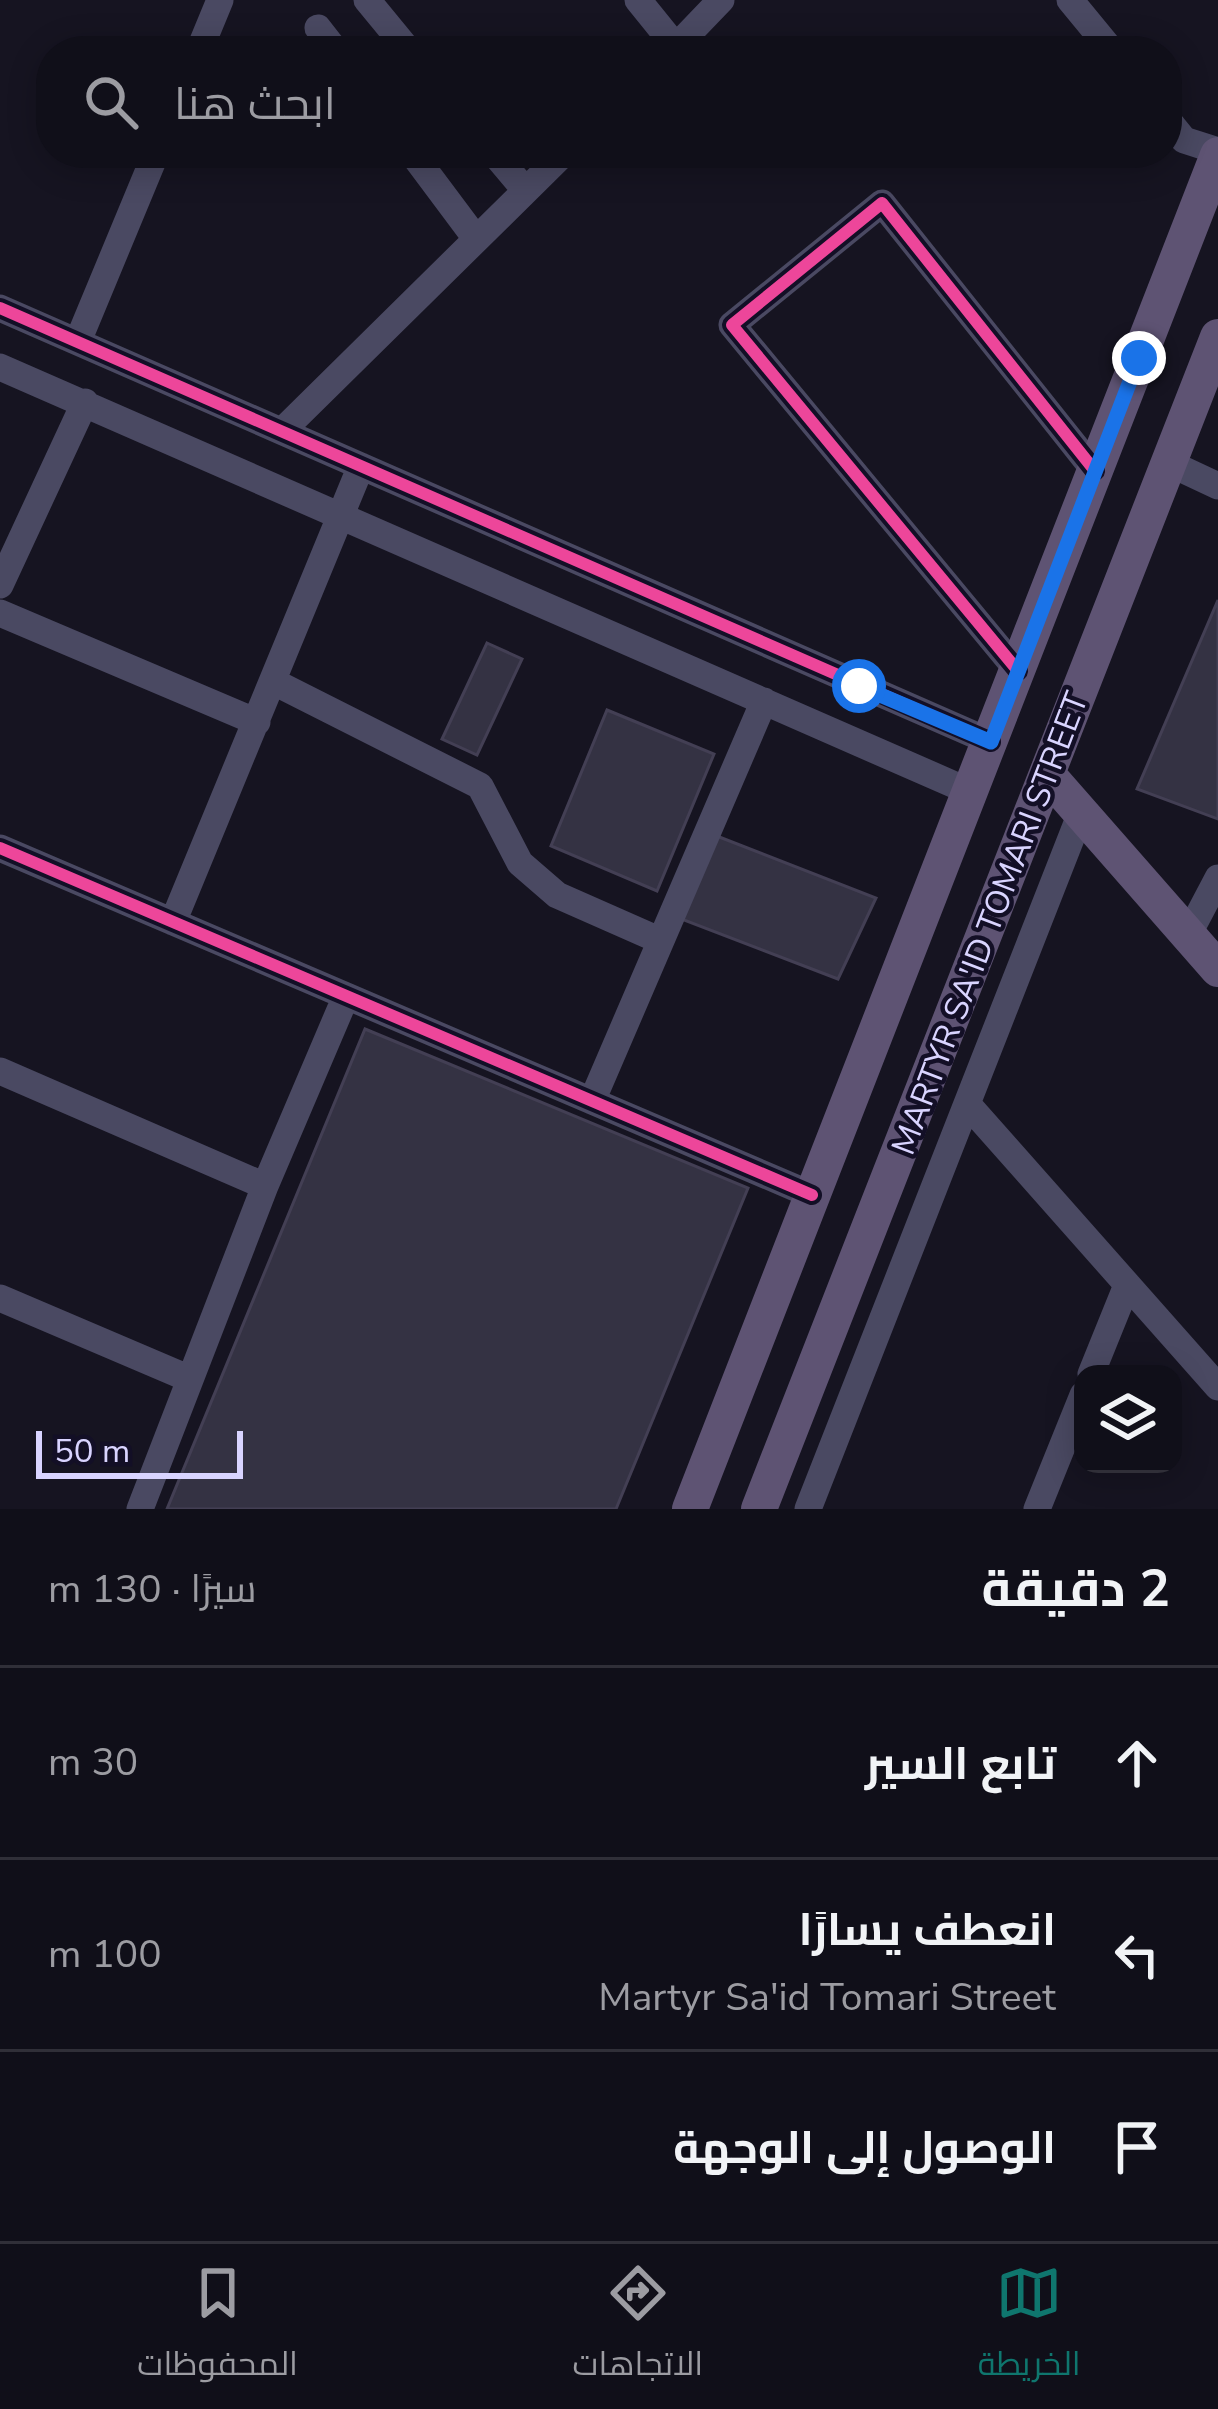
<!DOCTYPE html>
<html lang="ar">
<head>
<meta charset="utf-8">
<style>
	body { margin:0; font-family:"Nunito Sans",Cairo,sans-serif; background:#1e1d26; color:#f1f3f6; direction:rtl }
	.controls { position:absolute; right:36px; bottom:36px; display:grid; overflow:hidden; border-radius:24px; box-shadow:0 6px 30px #0003 }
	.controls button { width:108px; height:108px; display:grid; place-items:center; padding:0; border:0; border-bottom:3px solid #302f38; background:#100f19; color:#f1f3f6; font:60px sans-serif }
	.scale { position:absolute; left:36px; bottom:30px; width:207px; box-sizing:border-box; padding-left:12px; border:6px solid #d9d4ff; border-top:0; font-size:33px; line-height:42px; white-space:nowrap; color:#d9d4ff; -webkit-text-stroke:9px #130f26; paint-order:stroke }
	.stop { position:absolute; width:36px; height:36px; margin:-27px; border:9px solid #1a73e8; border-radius:50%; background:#fff }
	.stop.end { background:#1a73e8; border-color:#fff; box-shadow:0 3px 12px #0008 }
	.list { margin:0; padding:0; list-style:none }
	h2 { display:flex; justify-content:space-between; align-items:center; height:156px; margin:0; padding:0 48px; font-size:51px }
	h2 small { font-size:39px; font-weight:400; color:#9c9ca2 }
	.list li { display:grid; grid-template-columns:78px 1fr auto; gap:36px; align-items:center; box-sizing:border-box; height:192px; padding:0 48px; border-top:3px solid #302f38 }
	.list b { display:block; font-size:45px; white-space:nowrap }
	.list p { margin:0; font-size:39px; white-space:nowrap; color:#9c9ca2 }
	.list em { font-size:39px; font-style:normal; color:#9c9ca2 }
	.icon { flex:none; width:66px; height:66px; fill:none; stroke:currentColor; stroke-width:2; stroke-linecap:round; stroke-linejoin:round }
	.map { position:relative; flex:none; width:1218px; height:1509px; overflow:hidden; direction:ltr }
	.search { position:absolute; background:#100f19; box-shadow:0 6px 30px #0003; left:36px; right:36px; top:36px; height:132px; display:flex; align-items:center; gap:30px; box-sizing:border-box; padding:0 42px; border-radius:48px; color:#9c9ca2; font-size:45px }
	.sheet { height:732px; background:#100f19 }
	nav { display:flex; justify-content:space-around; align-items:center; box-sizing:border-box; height:168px; border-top:3px solid #302f38; background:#100f19; font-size:33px; color:#9c9ca2 }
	nav a { display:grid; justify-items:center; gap:6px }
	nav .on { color:#0f766e }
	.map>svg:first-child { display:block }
	.building { fill:#343243; stroke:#433f54; stroke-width:3 }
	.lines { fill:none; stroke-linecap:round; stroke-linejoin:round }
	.minor { stroke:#4a4962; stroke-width:27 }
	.major { stroke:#5e5373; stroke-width:36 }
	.cycleway-casing { stroke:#130f26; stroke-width:20 }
	.cycleway { stroke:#ed469a; stroke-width:12 }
	.route { stroke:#1a73e8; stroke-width:15 }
	.labels { text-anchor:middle; stroke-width:9; stroke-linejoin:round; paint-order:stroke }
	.street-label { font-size:33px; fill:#d9d4ff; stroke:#130f26 }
</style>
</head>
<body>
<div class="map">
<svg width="1218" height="1509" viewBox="0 0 1218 1509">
	<rect width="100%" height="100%" fill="#161421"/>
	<path class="building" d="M 1218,600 L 1218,819 L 1137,789 Z
		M 487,643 L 522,659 L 477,755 L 442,739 Z
		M 607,710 L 714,754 L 657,891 L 551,846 Z
		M 709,833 L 876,898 L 838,979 L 676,917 Z
		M 365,1029 L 748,1188 L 616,1509 L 167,1509 Z"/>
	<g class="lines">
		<path class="minor" d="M 367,0 L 409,51
			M 638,0 L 676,47
			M 1070,0 L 1112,51
			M 318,28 L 336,51
			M 199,51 L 220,0
			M 672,51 L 721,0
			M 1167,119 L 1184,140 L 1218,151
			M 412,153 L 474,236
			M 494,153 L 525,190
			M 0,308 L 991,742
			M 78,341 L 156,153
			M 0,367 L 973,793
			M 282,431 L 564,153
			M 1169,463 L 1218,486
			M 0,585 L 85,402
			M 0,613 L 257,722
			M 1018,671 L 732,325 L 882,203 L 1095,471
			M 274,682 L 480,786 L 520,863 L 557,895 L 659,940
			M 0,848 L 812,1195
			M 173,922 L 361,466
			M 1188,935 L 1218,878
			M 0,1071 L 265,1186
			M 592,1101 L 764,701
			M 970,1107 L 1218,1387
			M 0,1298 L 190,1379
			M 1091,1374 L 1127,1285
			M 140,1509 L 265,1186 L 346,996
			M 808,1509 L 1081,813
			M 1037,1509 L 1083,1395"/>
		<path class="major" d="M 1047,774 L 1218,969
			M 690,1509 L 1218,155
			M 759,1509 L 1218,337"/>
		<defs>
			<path id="cycleway" d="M 0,308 L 991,742
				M 1018,671 L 732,325 L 882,203 L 1095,471
				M 0,848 L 812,1195"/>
		</defs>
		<use href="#cycleway" class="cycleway-casing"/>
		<use href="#cycleway" class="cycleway"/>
	</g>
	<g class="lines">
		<path class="route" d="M 859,686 L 991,742 L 1139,358"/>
	</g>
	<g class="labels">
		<g class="street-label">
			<text transform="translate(989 923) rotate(-69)" y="12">MARTYR SA'ID TOMARI STREET</text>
		</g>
	</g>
</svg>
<div class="controls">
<button><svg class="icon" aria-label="layers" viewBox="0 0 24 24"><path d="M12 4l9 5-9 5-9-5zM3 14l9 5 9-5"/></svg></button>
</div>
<div class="scale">50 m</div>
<div class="stop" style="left:859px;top:686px"></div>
<div class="stop end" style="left:1139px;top:358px"></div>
<div class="search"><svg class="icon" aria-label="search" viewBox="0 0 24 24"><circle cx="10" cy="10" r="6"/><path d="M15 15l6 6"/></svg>ابحث هنا</div>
</div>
<section class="sheet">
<h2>2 دقيقة<small>سيرًا · 130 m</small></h2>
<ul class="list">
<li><svg class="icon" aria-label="ahead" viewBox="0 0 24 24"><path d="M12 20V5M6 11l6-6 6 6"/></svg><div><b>تابع السير</b></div><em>30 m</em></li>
<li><svg class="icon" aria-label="left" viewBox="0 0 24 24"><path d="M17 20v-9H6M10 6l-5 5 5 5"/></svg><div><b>انعطف يسارًا</b><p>Martyr Sa'id Tomari Street</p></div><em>100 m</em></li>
<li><svg class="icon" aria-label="arrive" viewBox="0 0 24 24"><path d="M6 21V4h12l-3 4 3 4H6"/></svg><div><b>الوصول إلى الوجهة</b></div></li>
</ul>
</section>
<nav>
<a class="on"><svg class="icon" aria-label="map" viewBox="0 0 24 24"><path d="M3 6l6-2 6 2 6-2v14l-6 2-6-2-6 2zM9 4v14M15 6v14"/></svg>الخريطة</a>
<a><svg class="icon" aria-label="directions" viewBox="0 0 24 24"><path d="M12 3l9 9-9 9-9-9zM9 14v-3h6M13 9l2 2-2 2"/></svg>الاتجاهات</a>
<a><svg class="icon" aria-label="saved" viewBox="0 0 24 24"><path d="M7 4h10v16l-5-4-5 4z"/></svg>المحفوظات</a>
</nav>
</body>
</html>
